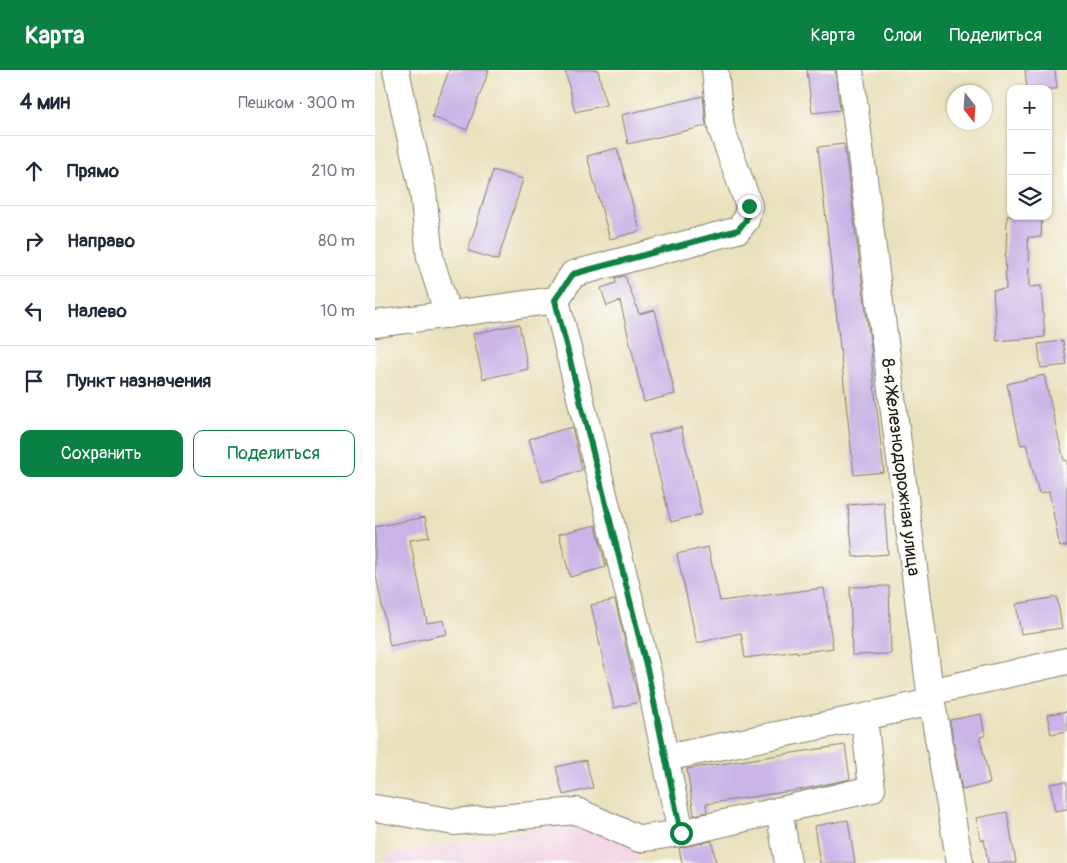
<!DOCTYPE html>
<html lang="ru">
<head>
<meta charset="utf-8">
<style>
	body { margin:0; font-family:Pangolin,sans-serif; background:#f6f6f7; color:#1f2937 }
	.controls { position:absolute; right:15px; top:15px; display:grid; overflow:hidden; border-radius:10px; box-shadow:0 1px 4px #0004 }
	.controls button { width:45px; height:45px; display:grid; place-items:center; padding:0; border:0; border-bottom:1px solid #e0e1e3; background:#fff; color:#1f2937; font:25px sans-serif }
	.compass { position:absolute; left:572px; top:15px; width:45px; height:45px; border-radius:50%; background:#fff; box-shadow:0 1px 4px #0004; rotate:163deg }
	.stop { position:absolute; width:15px; height:15px; margin:-11px; border:4px solid #0b8043; border-radius:50%; background:#fff }
	.stop.end { background:#0b8043; border-color:#fff; box-shadow:0 1px 5px #0008 }
	.list { margin:0; padding:0; list-style:none }
	h2 { display:flex; justify-content:space-between; align-items:center; height:65px; margin:0; padding:0 20px; font-size:21px }
	h2 small { font-size:16px; font-weight:400; color:#747a83 }
	.list li { display:grid; grid-template-columns:32px 1fr auto; gap:15px; align-items:center; box-sizing:border-box; height:70px; padding:0 20px; border-top:1px solid #e0e1e3 }
	.list b { display:block; font-size:19px; white-space:nowrap }
	.list em { font-size:16px; font-style:normal; color:#747a83 }
	.actions { display:flex; gap:10px; padding:15px 20px }
	.actions a { flex:1; padding:11px 0; border:1px solid #0b8043; border-radius:10px; text-align:center; font-size:18px; color:#0b8043 }
	.actions .main { background:#0b8043; color:#fff }
	.icon { flex:none; width:28px; height:28px; fill:none; stroke:currentColor; stroke-width:2; stroke-linecap:round; stroke-linejoin:round }
	.map { position:relative; flex:none; width:692px; height:793px; overflow:hidden }
	header { display:flex; align-items:center; gap:30px; box-sizing:border-box; height:70px; padding:0 25px; background:#0b8043; color:#fff }
	header strong { font-size:24px }
	nav { display:flex; gap:28px; margin-inline-start:auto; font-size:18px }
	main { display:flex }
	aside { flex:1; background:#fff }
	.map>svg:first-child { display:block }
	.built { fill:#f0d0e4 }
	.building { fill:#c8b4e6 }
	.lines { fill:none; stroke-linecap:round; stroke-linejoin:round }
	.minor-casing { stroke:#827e6c; stroke-width:28 }
	.minor { stroke:#fff; stroke-width:26 }
	.route { stroke:#0b8043; stroke-width:6 }
	.labels { text-anchor:middle; stroke-width:4.5; stroke-linejoin:round; paint-order:stroke }
	.street-label { font-size:18px; fill:#1c1c1c; stroke:#fdfcf7 }
</style>
</head>
<body>
<header>
<strong>Карта</strong>
<nav><a>Карта</a><a>Слои</a><a>Поделиться</a></nav>
</header>
<main>
<aside>
<h2>4 мин<small>Пешком · 300 m</small></h2>
<ul class="list">
<li><svg class="icon" aria-label="ahead" viewBox="0 0 24 24"><path d="M12 20V5M6 11l6-6 6 6"/></svg><div><b>Прямо</b></div><em>210 m</em></li>
<li><svg class="icon" aria-label="right" viewBox="0 0 24 24"><path d="M7 20v-9h11M14 6l5 5-5 5"/></svg><div><b>Направо</b></div><em>80 m</em></li>
<li><svg class="icon" aria-label="left" viewBox="0 0 24 24"><path d="M17 20v-9H6M10 6l-5 5 5 5"/></svg><div><b>Налево</b></div><em>10 m</em></li>
<li><svg class="icon" aria-label="arrive" viewBox="0 0 24 24"><path d="M6 21V4h12l-3 4 3 4H6"/></svg><div><b>Пункт назначения</b></div></li>
</ul>
<div class="actions"><a class="main">Сохранить</a><a>Поделиться</a></div>
</aside>
<div class="map">
<svg width="692" height="793" viewBox="0 0 692 793">
	<rect width="100%" height="100%" fill="#fdfcf7"/>
	<filter id="ink" filterUnits="userSpaceOnUse"><feTurbulence type="fractalNoise" baseFrequency=".02" numOctaves="2"/><feDisplacementMap in="SourceGraphic" scale="10" xChannelSelector="R" yChannelSelector="G"/><feConvolveMatrix kernelMatrix="1 2 1 2 8 2 1 2 1" color-interpolation-filters="sRGB"/></filter>
	<filter id="wash" filterUnits="userSpaceOnUse"><feTurbulence type="fractalNoise" baseFrequency=".0096" numOctaves="4" result="noise"/><feDisplacementMap in="SourceGraphic" scale="20" xChannelSelector="R" yChannelSelector="G"/><feGaussianBlur stdDeviation="1.12" result="paint"/><feColorMatrix in="noise" values="0 0 0 0 0 0 0 0 0 0 0 0 0 0 0 0 0 1.4 0 .05"/><feComposite in="paint" operator="in"/></filter>
	<g filter="url(#wash)">
		<rect width="100%" height="100%" fill="#e9e0bc"/>
		<path class="built" d="M 254,744 L 262,793 L 10,793 L 9,785 Z"/>
		<g id="blocks">
			<path class="building" d="M 74,0 L 114,0 L 92,60 L 57,47 Z
				M 190,0 L 223,0 L 231,35 L 200,42 Z
				M 432,0 L 460,0 L 465,40 L 437,43 Z
				M 650,0 L 680,0 L 682,19 L 652,19 Z
				M 328,26 L 331,56 L 253,74 L 247,45 Z
				M 469,74 L 497,287 L 496,287 L 509,402 L 479,405 L 443,77 Z
				M 242,78 L 265,161 L 235,169 L 212,86 Z
				M 118,100 L 148,109 L 123,190 L 93,181 Z
				M 632,146 L 667,146 L 666,167 L 653,167 L 654,217 L 666,216 L 670,267 L 622,271 L 618,220 L 631,219 L 630,184 L 631,184 Z
				M 250,206 L 264,244 L 280,240 L 300,324 L 269,332 L 245,231 L 232,236 L 226,218 L 241,213 L 240,208 Z
				M 144,254 L 153,299 L 108,309 L 98,264 Z
				M 688,271 L 692,295 L 666,298 L 663,274 Z
				M 669,305 L 689,391 L 692,390 L 692,476 L 685,477 L 674,422 L 664,424 L 651,374 L 646,375 L 632,314 Z
				M 197,357 L 207,400 L 167,412 L 154,369 Z
				M 306,357 L 327,444 L 296,452 L 274,365 Z
				M 509,432 L 513,484 L 478,487 L 473,435 Z
				M 50,447 L 54,467 L 35,470 L 52,553 L 69,550 L 72,564 L 15,576 L 0,500 L 0,457 Z
				M 221,455 L 231,497 L 195,507 L 184,464 Z
				M 333,477 L 345,531 L 449,518 L 458,578 L 422,583 L 422,581 L 370,588 L 366,563 L 322,573 L 302,484 Z
				M 514,516 L 516,584 L 477,585 L 475,517 Z
				M 682,527 L 687,558 L 646,564 L 641,534 Z
				M 240,530 L 264,632 L 239,638 L 216,535 Z
				M 692,641 L 692,661 L 676,664 L 672,645 Z
				M 606,644 L 610,666 L 605,667 L 615,713 L 587,720 L 575,650 Z
				M 470,675 L 475,709 L 429,719 L 331,734 L 332,742 L 319,745 L 312,699 Z
				M 211,690 L 218,718 L 188,725 L 181,697 Z
				M 692,711 L 692,739 L 680,741 L 675,714 Z
				M 632,742 L 641,793 L 613,793 L 609,769 L 606,770 L 601,748 Z
				M 473,750 L 480,793 L 445,793 L 439,756 Z
				M 337,771 L 341,793 L 307,793 L 304,778 Z"/>
		</g>
	</g>
	<g filter="url(#ink)">
		<use href="#blocks" fill-opacity="0" stroke="#827e6c" stroke-width="1"/>
		<g class="lines">
			<defs>
				<path id="minor" d="M 21,0 L 33,57 L 48,121 L 55,188 L 73,245
					M 475,0 L 555,622 L 585,793
					M 181,230 L 273,603 L 306,763
					M 0,254 L 181,230 L 198,204 L 363,160 L 371,150 L 374,136 L 346,58 L 340,0
					M 555,622 L 692,591
					M 290,688 L 489,647
					M 0,738 L 79,752 L 202,741 L 264,769 L 306,763 L 497,719 L 489,647 L 556,632
					M 404,740 L 413,793"/>
			</defs>
			<use href="#minor" class="minor-casing"/>
			<use href="#minor" class="minor"/>
		</g>
	</g>
	<g class="lines" filter="url(#ink)">
		<path class="route" d="M 306,763 L 273,603 L 180,230 L 198,204 L 363,160 L 371,150 L 374,136"/>
	</g>
	<g class="labels">
		<g class="street-label">
			<text transform="translate(526 397) rotate(83)" y="6">8-я Железнодорожная улица</text>
		</g>
	</g>
</svg>
<div class="controls">
<button>+</button>
<button>−</button>
<button><svg class="icon" aria-label="layers" viewBox="0 0 24 24"><path d="M12 4l9 5-9 5-9-5zM3 14l9 5 9-5"/></svg></button>
</div>
<svg class="compass" viewBox="-18 -18 36 36"><path d="M0-13l5 13h-10z" fill="#e53935"/><path d="M0 13l5-13h-10z" fill="#747a83"/></svg>
<div class="stop" style="left:306px;top:763px"></div>
<div class="stop end" style="left:374px;top:136px"></div>
</div>
</main>
</body>
</html>
